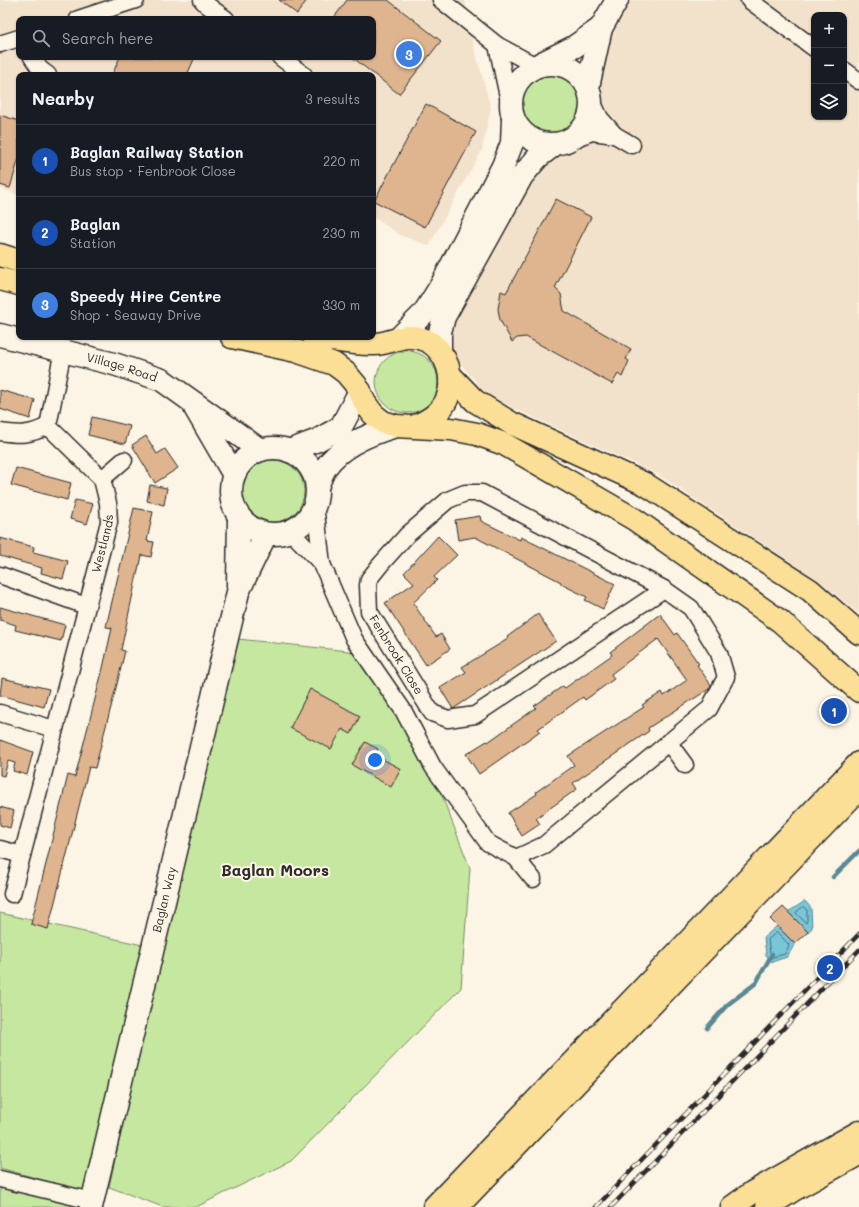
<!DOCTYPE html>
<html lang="en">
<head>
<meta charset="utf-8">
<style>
	body { margin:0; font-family:Mali,sans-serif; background:#242831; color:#f1f3f6 }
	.controls { position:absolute; right:12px; top:12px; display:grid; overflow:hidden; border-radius:8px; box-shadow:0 1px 3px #0004 }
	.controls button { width:36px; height:36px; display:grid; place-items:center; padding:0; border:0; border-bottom:1px solid #363941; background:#171b24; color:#f1f3f6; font:20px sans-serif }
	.you { position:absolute; left:375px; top:760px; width:14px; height:14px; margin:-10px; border:3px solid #fff; border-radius:50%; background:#1a73e8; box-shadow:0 0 0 6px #1a73e833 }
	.badge { display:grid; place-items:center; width:26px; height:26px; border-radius:50%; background:#c8321e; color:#fff; font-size:13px; font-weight:700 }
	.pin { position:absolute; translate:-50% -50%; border:2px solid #fff; box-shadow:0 1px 4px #0006 }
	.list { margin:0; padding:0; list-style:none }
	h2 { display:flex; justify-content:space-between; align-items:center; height:52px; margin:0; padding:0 16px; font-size:17px }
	h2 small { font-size:13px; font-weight:400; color:#9ea1a6 }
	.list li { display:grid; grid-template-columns:26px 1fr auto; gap:12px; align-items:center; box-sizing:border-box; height:72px; padding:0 16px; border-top:1px solid #363941 }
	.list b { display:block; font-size:15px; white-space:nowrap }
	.list p { margin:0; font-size:13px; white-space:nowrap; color:#9ea1a6 }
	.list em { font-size:13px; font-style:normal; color:#9ea1a6 }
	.icon { flex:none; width:22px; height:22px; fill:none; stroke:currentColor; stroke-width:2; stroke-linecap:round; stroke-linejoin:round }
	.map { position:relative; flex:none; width:859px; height:1207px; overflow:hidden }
	.search { position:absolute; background:#171b24; box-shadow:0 1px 3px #0004; left:16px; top:16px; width:360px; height:44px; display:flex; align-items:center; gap:10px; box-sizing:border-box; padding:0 14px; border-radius:8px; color:#9ea1a6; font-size:15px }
	.panel { position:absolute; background:#171b24; box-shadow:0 1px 3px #0004; left:16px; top:72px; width:360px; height:268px; border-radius:8px }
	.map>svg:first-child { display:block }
	.built { fill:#f3e2cb; fill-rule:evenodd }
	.green { fill:#c6e7a0; stroke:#788966 }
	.water { fill:#79c6d9; stroke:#5a8893 }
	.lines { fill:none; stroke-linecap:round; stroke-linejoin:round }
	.shore { stroke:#4a6971; stroke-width:1 }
	.stream { stroke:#5a8893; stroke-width:4.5 }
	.building { fill:#deb58f; stroke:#2b2b2b }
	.street-casing { stroke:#2b2b2b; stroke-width:19 }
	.secondary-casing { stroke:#2b2b2b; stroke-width:25 }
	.primary-casing { stroke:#2b2b2b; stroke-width:25 }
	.highway-casing { stroke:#2b2b2b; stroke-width:25 }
	.street { stroke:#fcf5e5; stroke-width:16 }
	.secondary { stroke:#fcf5e5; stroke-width:22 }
	.primary { stroke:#fbdf96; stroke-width:22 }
	.highway { stroke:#fbdf96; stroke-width:22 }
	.rail-casing { stroke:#2b2b2b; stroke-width:4.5 }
	.rail { stroke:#fcf5e5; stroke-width:3; stroke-dasharray:9; stroke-linecap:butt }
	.labels { text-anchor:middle; stroke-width:4; stroke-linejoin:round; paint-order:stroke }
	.street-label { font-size:12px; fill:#2b2b2b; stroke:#fcf5e5 }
	.district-label { font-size:16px; font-weight:bold; fill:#2b2b2b; stroke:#fcf5e5 }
</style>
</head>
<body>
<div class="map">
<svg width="859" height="1207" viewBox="0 0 859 1207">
	<rect width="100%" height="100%" fill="#fcf5e5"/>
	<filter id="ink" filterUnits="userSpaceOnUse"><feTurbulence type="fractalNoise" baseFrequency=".025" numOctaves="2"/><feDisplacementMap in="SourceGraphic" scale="8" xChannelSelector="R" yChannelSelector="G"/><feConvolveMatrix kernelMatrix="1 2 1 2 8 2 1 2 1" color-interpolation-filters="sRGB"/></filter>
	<g filter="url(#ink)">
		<path class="built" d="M 0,0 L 465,0 L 472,39 L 491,108 L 482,150 L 429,246 L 400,235 L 373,217 L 373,75 L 19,75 L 19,195 L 0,188 ZM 19,19 L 373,19 L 373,57 L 19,57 Z
			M 602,0 L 859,0 L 859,614 L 821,582 L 657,474 L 489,397 L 452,354 L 454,319 L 522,176 L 601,28 ZM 814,15 L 844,15 L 844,117 L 814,117 Z"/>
		<path class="green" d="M519 103a32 32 0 1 1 64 0a32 32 0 1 1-64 0Z
			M376 382a31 31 0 1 1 62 0a31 31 0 1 1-62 0Z
			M242 491a31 31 0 1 1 62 0a31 31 0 1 1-62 0Z
			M 238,639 L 357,652 L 430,765 L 470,868 L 461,988 L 291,1161 L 196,1207 L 163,1207 L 109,1187 L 161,949 L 170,918 Z
			M 0,913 L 147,946 L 89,1193 L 0,1168 Z
			M 0,1182 L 74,1196 L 71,1207 L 0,1207 Z"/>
		<path class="water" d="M 805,901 L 811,908 L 812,928 L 808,932 L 788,912 Z
			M 777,926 L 795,944 L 787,957 L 772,962 L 766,955 L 764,937 Z"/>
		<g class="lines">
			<path class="shore" d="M 803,907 L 807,910 L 807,921 L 806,923 L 796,913 Z
				M 776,933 L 778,933 L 789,945 L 785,954 L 773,957 L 770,953 L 768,940 Z"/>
			<path class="stream" d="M 833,877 L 859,851
				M 707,1028 L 727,1005 L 756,983 L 772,954"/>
		</g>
		<path class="building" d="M 279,0 L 307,0 L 297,14 Z
			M 347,0 L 388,0 L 441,41 L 399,94 L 352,57 L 373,57 L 373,19 L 333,19 Z
			M 120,57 L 195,57 L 187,75 L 112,75 Z
			M 426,104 L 476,132 L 425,227 L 374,201 Z
			M 0,115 L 19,121 L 19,158 L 10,188 L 0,185 Z
			M 556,199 L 591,217 L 555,288 L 561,294 L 564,311 L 631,349 L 626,359 L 629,361 L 622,377 L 618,374 L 612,384 L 526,337 L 517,338 L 512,342 L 500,320 L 498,309 L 501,291 L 506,293 Z
			M 0,390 L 35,400 L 30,419 L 0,409 Z
			M 92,417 L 130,426 L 125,444 L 88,435 Z
			M 146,436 L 157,454 L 165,449 L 178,468 L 155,483 L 132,445 Z
			M 16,468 L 71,483 L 67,500 L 11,485 Z
			M 150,485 L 167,488 L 164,505 L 147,501 Z
			M 75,500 L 93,504 L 87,524 L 70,519 Z
			M 134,508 L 153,512 L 147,541 L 154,542 L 151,557 L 142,555 L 140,565 L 139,565 L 121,650 L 125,651 L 117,684 L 95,768 L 89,767 L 48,929 L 31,924 L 68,775 L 75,777 L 103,668 L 112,628 L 106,627 Z
			M 480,516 L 481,521 L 520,540 L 521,537 L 615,584 L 603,609 L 585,600 L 587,597 L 561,584 L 561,582 L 475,537 L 458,540 L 455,520 Z
			M 438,536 L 457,555 L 434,577 L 437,580 L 413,603 L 436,637 L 441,634 L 450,649 L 426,665 L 385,603 L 414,583 L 404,573 Z
			M 0,538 L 34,547 L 33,552 L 68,561 L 63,579 L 41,573 L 42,568 L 0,556 Z
			M 0,607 L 65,625 L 61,641 L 15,630 L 16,625 L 0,620 Z
			M 538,614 L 556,641 L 453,709 L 440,688 L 466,672 L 462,667 L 508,639 L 507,637 Z
			M 660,614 L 675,635 L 677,633 L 699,664 L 697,665 L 711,685 L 709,689 L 648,728 L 649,731 L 573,783 L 577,789 L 536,818 L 540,824 L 522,836 L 508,813 L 537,794 L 536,792 L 574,765 L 568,756 L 644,707 L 642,705 L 662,692 L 664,696 L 687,680 L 658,639 L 611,674 L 614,679 L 585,700 L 583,697 L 538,729 L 540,731 L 499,760 L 479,774 L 466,754 L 487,741 L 488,742 L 536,708 L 534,706 L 563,686 L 565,688 L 612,655 L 610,652 Z
			M 2,678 L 49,689 L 44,707 L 0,695 Z
			M 310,689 L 360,716 L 351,734 L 342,729 L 331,749 L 290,728 Z
			M 0,740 L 33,752 L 27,775 L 13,771 L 15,763 L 8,761 L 4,776 L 0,775 Z
			M 365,742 L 378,749 L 375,755 L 401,769 L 391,787 L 352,765 Z
			M 0,807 L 14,811 L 10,828 L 0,825 Z
			M 783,907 L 808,932 L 795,944 L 770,919 Z"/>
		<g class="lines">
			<defs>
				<g id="street">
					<path d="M 202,0 L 207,5 L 226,19"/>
					<path d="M 441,0 L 497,45"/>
					<path d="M 749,0 L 814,48"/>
					<path d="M 78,19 L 136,0"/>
					<path d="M 0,44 L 19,38"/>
					<path d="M 32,57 L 40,69 L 48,75"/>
					<path d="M 280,57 L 304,75"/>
					<path d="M 844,70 L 859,81"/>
					<path d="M 510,106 L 497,45 L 536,66"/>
					<path d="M 615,135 L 632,145"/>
					<path d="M 570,140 L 592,132 L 615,135 L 600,118 L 591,99"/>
					<path d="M 0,432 C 20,435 30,435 48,426"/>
					<path d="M 102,479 L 124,460"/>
					<path id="s1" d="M 315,505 L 322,564 L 354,639 L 403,710 L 433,767 L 488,843 L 516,858 L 544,845 L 709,709 L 726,677 L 719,653 L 691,608 L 664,589 L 482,493 L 465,493 L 448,500 L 407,535 L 381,564 L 369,579 L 368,585 L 369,611 L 432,713 L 448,719 L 475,715 L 664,589"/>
					<path d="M 290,531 L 322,564"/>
					<path d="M 0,575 L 86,606"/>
					<path d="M 0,713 L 54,729"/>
					<path d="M 668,742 L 685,765"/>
					<path d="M 0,849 L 22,855"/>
					<path d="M 516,858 L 533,879"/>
					<path id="s2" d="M 12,894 L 109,522 L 108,503 L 102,479 L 48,426 L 63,350"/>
					<path d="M 0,1179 L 92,1201"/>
				</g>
				<g id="secondary">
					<circle cx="551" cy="104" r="40"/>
					<path d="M 540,64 L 574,47 L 601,28"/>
					<path d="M 588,87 L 601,28 L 617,0"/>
					<path id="s3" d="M 0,335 L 114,364 L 162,380 L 260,450"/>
					<path d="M 399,338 L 424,313 L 442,284 L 503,166 L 512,143 L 513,119"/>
					<path d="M 440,351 L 440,332 L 444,317 L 522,176 L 538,157 L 555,144"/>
					<path d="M 195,408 L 234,475"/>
					<circle cx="274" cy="491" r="43"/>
					<path d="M 289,451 L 318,440 L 341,427 L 360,391"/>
					<path d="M 317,487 C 320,480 322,473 326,467 C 341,445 372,433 396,426"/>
					<path d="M 238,585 L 239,518"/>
					<path id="s4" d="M 91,1207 L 238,592 L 266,534"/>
				</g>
				<path id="primary" d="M 0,255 L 19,261
					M 0,279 L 19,284
					M 232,337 L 296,351 L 334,364 L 346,373 L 356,385 L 365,403 L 373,414 L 383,422 L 396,426 L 451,429 L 477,434 L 504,444 L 634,519 L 780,621 L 859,691
					M 314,337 C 334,340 354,345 375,344 C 386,344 396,338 407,337 C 436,335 452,362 450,387 C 448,409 431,420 413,427
					M 451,376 L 475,401 L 511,423 L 645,484 L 810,590 L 859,633"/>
				<path id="highway" d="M 434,1207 L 859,763
					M 457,1207 L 859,789
					M 732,1207 L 753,1192 L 859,1132
					M 767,1207 L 795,1189 L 859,1154"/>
			</defs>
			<use href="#street" class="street-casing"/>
			<use href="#secondary" class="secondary-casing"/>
			<use href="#primary" class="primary-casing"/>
			<use href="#highway" class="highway-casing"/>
			<use href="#street" class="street"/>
			<use href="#secondary" class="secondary"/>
			<use href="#primary" class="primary"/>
			<use href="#highway" class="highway"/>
			<defs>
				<path id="rail" d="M 596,1207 L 859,934
					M 611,1207 L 859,950"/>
			</defs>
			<use href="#rail" class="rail-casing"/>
			<use href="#rail" class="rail"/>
		</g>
	</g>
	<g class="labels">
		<g class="street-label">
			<text dy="4" stroke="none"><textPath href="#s3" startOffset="126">Village Road</textPath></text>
			<text dy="4" stroke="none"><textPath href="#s2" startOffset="362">Westlands</textPath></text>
			<text dy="4" stroke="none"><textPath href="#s1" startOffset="1246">Fenbrook Close</textPath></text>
			<text dy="4" stroke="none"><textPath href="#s4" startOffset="316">Baglan Way</textPath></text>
		</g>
		<g class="district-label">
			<text x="275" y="876">Baglan Moors</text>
		</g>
	</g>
</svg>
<div class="controls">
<button>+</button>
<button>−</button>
<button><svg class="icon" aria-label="layers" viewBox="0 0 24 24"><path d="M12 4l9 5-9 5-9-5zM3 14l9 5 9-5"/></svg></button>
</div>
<div class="you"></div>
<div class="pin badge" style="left:834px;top:711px;background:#1a4fb4">1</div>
<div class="pin badge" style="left:830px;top:968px;background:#1a4fb4">2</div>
<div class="pin badge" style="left:409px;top:54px;background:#3f7fe0">3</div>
<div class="search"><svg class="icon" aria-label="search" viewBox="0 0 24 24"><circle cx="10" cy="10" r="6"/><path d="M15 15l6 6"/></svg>Search here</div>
<section class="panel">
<h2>Nearby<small>3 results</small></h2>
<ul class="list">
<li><span class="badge" style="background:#1a4fb4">1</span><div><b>Baglan Railway Station</b><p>Bus stop · Fenbrook Close</p></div><em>220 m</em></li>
<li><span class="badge" style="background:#1a4fb4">2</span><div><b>Baglan</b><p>Station</p></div><em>230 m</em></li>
<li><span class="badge" style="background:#3f7fe0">3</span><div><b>Speedy Hire Centre</b><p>Shop · Seaway Drive</p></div><em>330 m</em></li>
</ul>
</section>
</div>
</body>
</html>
